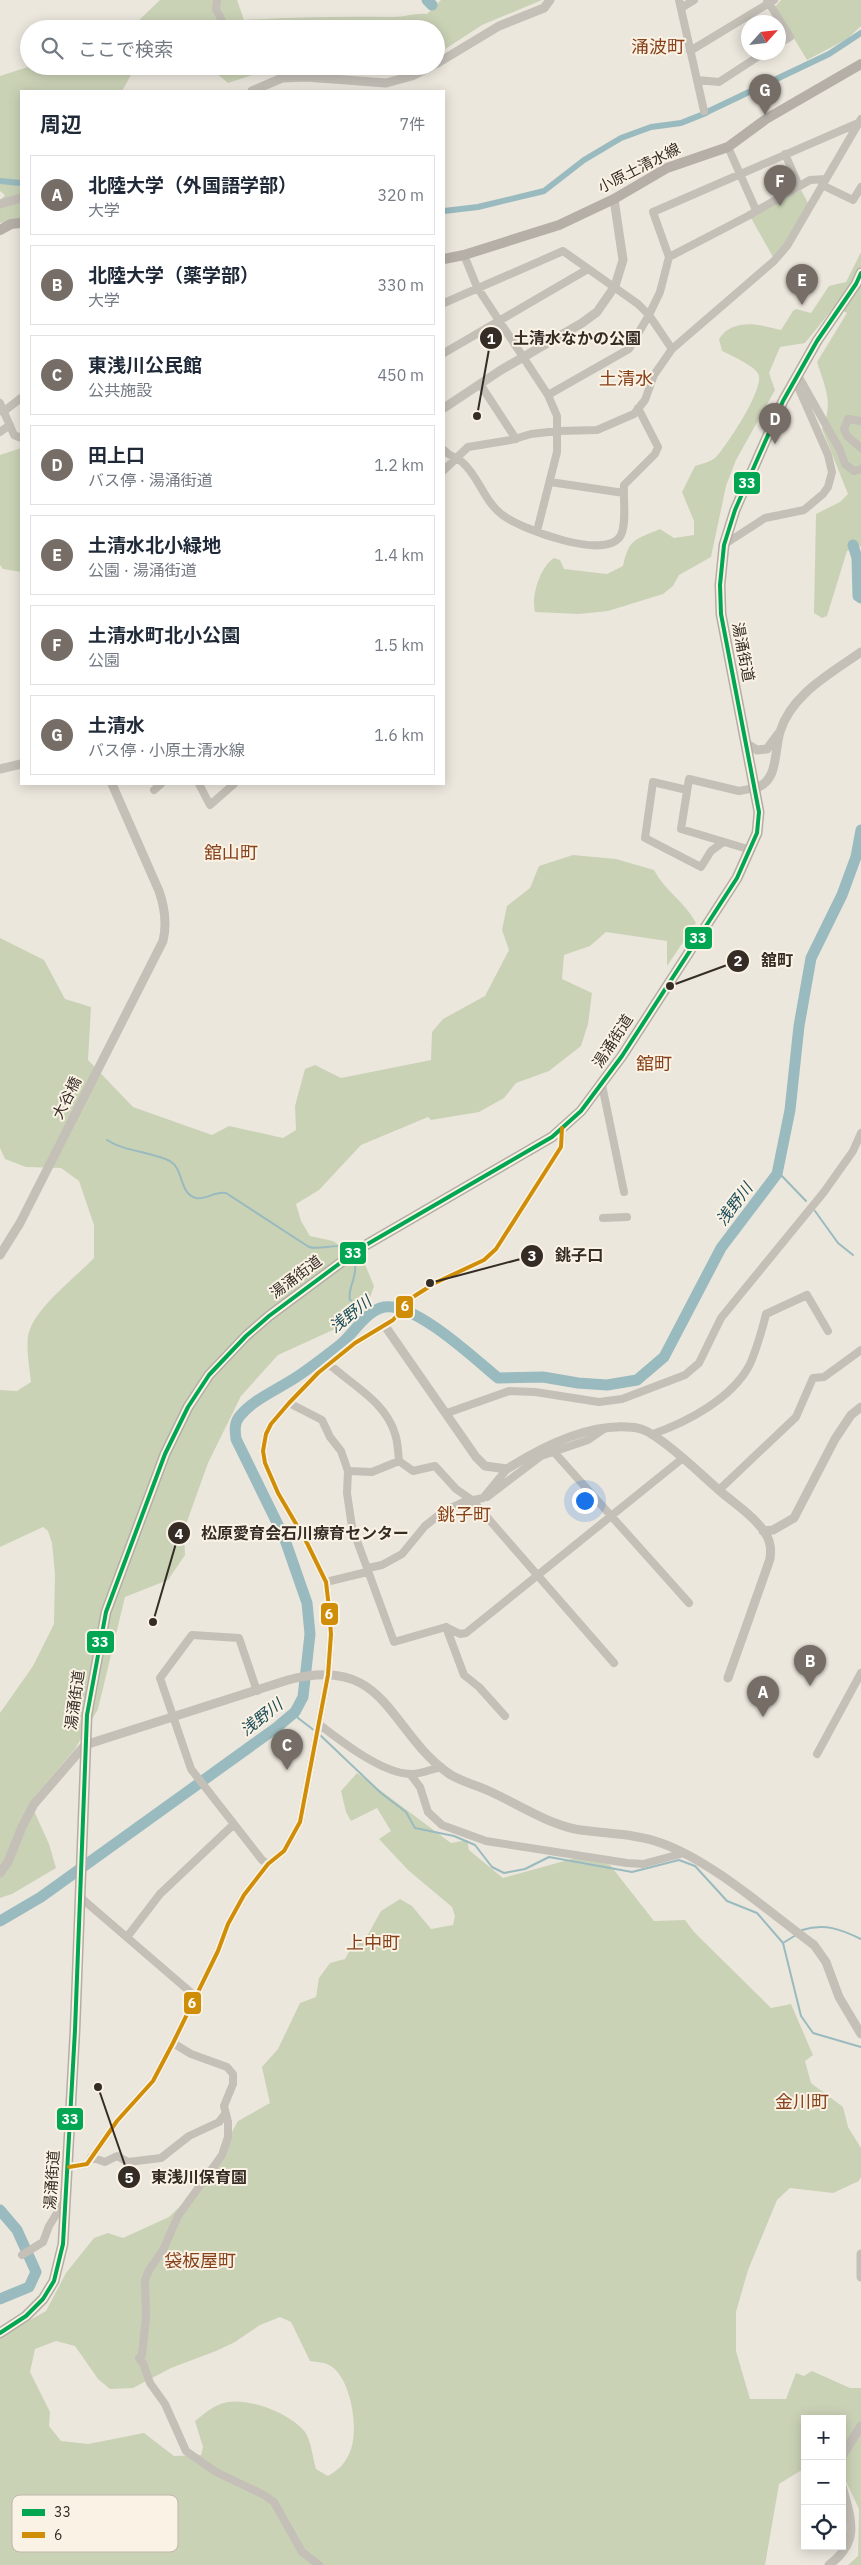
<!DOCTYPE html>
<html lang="ja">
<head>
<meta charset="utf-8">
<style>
	body { margin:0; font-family:"IBM Plex Sans","Noto Sans JP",sans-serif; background:#f6f6f7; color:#1f2937 }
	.controls { position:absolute; right:15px; bottom:15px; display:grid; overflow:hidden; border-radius:0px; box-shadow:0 2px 12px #0003 }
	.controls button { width:45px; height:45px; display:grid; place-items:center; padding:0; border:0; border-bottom:1px solid #e0e1e3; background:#fff; color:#1f2937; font:25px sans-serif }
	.compass { position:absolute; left:741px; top:15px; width:45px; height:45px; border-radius:50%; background:#fff; box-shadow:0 2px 12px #0003; rotate:63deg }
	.you { position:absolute; left:584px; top:1500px; width:18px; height:18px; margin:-12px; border:4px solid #fff; border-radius:50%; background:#1a73e8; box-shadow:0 0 0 8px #1a73e833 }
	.badge { display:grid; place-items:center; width:32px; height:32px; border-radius:50%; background:#756d66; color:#fff; font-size:16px; font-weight:700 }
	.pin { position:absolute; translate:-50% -41px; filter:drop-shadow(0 1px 2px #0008) }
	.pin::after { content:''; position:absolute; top:26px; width:18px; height:15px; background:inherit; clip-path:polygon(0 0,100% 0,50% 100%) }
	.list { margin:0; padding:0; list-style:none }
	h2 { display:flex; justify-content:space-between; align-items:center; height:65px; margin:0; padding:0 20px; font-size:21px }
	h2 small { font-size:16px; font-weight:400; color:#747a83 }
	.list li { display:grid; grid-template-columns:32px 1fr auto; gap:15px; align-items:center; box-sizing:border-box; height:80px; margin:0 10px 10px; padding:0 10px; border:1px solid #e0e1e3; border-radius:0px }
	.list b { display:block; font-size:19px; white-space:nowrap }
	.list p { margin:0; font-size:16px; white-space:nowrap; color:#747a83 }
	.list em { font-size:16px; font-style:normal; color:#747a83 }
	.icon { flex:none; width:28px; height:28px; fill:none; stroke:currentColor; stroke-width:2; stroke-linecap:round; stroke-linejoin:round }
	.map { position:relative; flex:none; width:861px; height:2565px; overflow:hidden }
	.search { position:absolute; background:#fff; box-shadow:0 2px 12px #0003; left:20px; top:20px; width:425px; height:55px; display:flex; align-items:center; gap:12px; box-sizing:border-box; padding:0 18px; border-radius:28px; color:#747a83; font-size:19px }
	.panel { position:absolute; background:#fff; box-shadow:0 2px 12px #0003; left:20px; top:90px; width:425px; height:695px; border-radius:0px }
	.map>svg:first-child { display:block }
	.green { fill:#cad2b6; fill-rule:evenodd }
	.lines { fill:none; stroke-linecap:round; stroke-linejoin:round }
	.stream { stroke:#99babe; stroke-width:2 }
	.canal { stroke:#99babe; stroke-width:6 }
	.river { stroke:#99babe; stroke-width:11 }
	.minor { stroke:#c4bfb7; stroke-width:8 }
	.tertiary { stroke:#c4bfb7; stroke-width:9 }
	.secondary { stroke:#b5afa7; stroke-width:10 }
	.primary { stroke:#b3ada6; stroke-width:11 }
	.bus-1-casing { stroke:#faf2e4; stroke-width:8 }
	.bus-2-casing { stroke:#faf2e4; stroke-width:8 }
	.bus-1 { stroke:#00a651; stroke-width:4 }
	.bus-2 { stroke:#d08e08; stroke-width:4 }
	.labels { text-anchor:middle; stroke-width:4; stroke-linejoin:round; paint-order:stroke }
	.street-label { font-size:15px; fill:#352c26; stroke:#faf2e4 }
	.water-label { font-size:16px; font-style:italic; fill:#1a4c58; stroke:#faf2e4 }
	.quarter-label { font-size:18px; fill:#87421b; stroke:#faf2e4 }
	.key { fill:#faf2e4; stroke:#bfb7ab; stroke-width:1 }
	.key-label { font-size:14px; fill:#352c26 }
	.leader { fill:none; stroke:#352c26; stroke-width:2 }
	.callout-dot { fill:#352c26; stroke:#faf2e4; stroke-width:2 }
	.mark-label { font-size:15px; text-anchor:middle; font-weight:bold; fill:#fff }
	.callout-label { font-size:16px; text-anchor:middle; font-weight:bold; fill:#352c26; stroke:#faf2e4; stroke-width:4; stroke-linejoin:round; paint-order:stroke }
	.line-badge { stroke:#faf2e4; stroke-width:2 }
	.badge-label { font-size:14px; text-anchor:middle; font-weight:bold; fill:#fff }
</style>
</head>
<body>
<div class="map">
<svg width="861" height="2565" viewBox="0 0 861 2565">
	<rect width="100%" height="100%" fill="#ece7dd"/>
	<path class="green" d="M 160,0 L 237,0 L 244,20 C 293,17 343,16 393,17 C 405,17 415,13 427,14 L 441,0 L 542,0 L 482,25 L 436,55 L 436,29 L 130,29 Z
		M 781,0 L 861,0 L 861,26 L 847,39 L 807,60 L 775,7 Z
		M 31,66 L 136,66 L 122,91 L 21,91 L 21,220 L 0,223 L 0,201 L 5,195 L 0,191 L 0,76 Z
		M 216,66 L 415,66 L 399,75 L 261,72 L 228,83 L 215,72 Z
		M 801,190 L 808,203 L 783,246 L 773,257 L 751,218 Z
		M 861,252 L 861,546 L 847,551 L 827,616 L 822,618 L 814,613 L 816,514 L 840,502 L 848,494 L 822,429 C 834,404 825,387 817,362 L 847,313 L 835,306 L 805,343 L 780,347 L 769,373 L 775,390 L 736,460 L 726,486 L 711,557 L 679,575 L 673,586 L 663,594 L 608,611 L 579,614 L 535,612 C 531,596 540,567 554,558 L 560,560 L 564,569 L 607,574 L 623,566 C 629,538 635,540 660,529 L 674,538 L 694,535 L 694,521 L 682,492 L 695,466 C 701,464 711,462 716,457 C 727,445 762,392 759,376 C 758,367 730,355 722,351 L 719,339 C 734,317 761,325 781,330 L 793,311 L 796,309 L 811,313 L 829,286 L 846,282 Z
		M 21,448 L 21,572 L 3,569 L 0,565 L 0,455 Z
		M 573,855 L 616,859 L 654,870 C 665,891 685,902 696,923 L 667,966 L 667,941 L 606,932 L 590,946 L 564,955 L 562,979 L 592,993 L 588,1024 L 581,1046 L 549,1071 L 516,1083 L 504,1098 L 479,1112 L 431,1120 L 428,1117 L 361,1145 L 319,1190 L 296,1204 L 301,1221 L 310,1236 L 333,1241 L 364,1262 L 374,1286 L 366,1309 L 346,1324 L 278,1355 L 241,1396 L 208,1463 L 184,1530 L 185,1555 L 168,1580 L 125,1597 L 98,1709 L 75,1749 L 30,1802 L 49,1844 L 56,1868 L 12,1894 L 0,1898 L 0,1713 L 33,1666 L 54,1624 L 55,1574 L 52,1543 L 48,1531 L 43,1527 L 0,1547 L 0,1390 L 17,1391 L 31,1382 C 30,1370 25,1344 29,1332 C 37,1306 75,1278 94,1258 L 94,1225 L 79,1181 L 61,1168 L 26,1167 L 5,1159 L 0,1148 L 0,938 L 44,960 L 65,999 L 91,1007 L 88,1060 L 133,1107 L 212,1135 L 229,1126 L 283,1138 L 296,1130 L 295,1106 L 305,1069 L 315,1065 L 341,1078 L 431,1060 L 432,1032 L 443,1019 L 485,996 L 509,950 L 502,930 L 507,906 L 530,888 L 539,866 Z
		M 357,1773 L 451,1843 L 467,1840 L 469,1850 L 503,1878 L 579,1857 L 610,1865 L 654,1921 L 685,1920 L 694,1932 L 771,2008 L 791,2004 L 813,2055 L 805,2061 L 811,2083 L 843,2107 L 848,2127 L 861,2148 L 861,2177 L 859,2181 L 833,2193 L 790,2188 L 777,2200 L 748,2270 L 736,2312 L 736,2351 L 750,2399 L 786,2399 L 796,2373 L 804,2376 L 812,2371 L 850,2388 L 861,2388 L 861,2565 L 848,2565 L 858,2556 L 859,2509 L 842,2473 L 842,2419 L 805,2419 L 805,2468 L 779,2484 L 765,2565 L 0,2565 L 0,2337 L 46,2311 L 66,2273 L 94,2238 L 108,2233 L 123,2238 L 169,2217 L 203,2184 L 238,2121 L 270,2103 L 262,2067 L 278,2049 L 300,2003 L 316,1997 L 319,1978 L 330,1963 L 345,1959 L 350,1950 L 366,1938 L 381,1911 L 400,1899 L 412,1906 L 431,1929 L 453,1925 L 455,1916 L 452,1907 L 408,1870 L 379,1839 L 391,1831 L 377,1808 L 351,1821 L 346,1812 L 341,1791 ZM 280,2317 L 291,2322 L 310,2361 C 315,2362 324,2362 329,2365 C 352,2377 360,2433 349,2454 C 344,2465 338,2470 328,2476 L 316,2469 C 313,2459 311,2440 305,2432 C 291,2414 250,2398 228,2402 C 215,2404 205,2413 195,2421 L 203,2447 L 201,2455 L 174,2456 L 144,2433 L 88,2444 L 61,2441 L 49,2426 L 50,2412 L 30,2372 L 35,2349 L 56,2341 L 75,2346 L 98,2379 L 110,2389 L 133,2388 L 171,2368 L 216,2351 L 235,2342 L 260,2325 Z"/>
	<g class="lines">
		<path class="stream" d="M 107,1140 C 125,1152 150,1151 170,1161 C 184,1169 179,1194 196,1198 C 206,1200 215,1191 226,1193 L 309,1247 C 322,1251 338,1241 350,1250
			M 777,1174 L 780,1174 L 806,1201
			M 815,1211 L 838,1243 L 853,1255
			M 354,1258 C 359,1277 347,1287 350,1300 L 362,1307 L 383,1307
			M 295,1712 L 298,1718 L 315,1731
			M 319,1734 L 381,1793 L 406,1812 L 415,1828 L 454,1836 L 475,1845 L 492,1867 L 504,1873 L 525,1869 L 549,1857 L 632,1872 L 679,1860 L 695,1866 L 727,1901 L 757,1913 L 783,1943 L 801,2016 L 813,2033 L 861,2047
			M 802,1930 C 825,1923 840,1929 861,1939
			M 783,1943 L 796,1935"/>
		<path class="canal" d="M 707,112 L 829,54 L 861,33
			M 0,181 L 21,183
			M 444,211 L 478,207 L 544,191 L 584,160 L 621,138 L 651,127 L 681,123 L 706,113"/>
		<path class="river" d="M 427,0 L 432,5
			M 853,545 L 857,558 L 858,596 L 861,598
			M 0,1921 L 41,1897 L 276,1728 L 295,1712 L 303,1697 L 310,1634 L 307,1603 L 284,1537 L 236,1439 C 235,1431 234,1424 239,1417 C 253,1399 279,1389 298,1376 C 313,1366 327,1355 341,1344 C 353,1334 367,1310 384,1307 C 415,1302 475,1359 498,1378 L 543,1377 L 578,1383 L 607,1385 L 637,1380 L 664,1357 L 721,1248 L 777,1174 L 790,1110 L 799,1026 L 811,958 L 842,895 L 856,857 L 861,830
			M 0,2210 L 17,2230 L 36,2272 L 29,2287 L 0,2299"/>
		<path class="minor" d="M 217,0 L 216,9 L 226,29
			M 679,0 L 704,111
			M 767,0 L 790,37 L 778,44
			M 681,8 L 694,0
			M 690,51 L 774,0
			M 367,66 L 386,69 L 408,66
			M 697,80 L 719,82 L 765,52
			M 728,147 L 756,210
			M 785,154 L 799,186
			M 822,185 L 853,200 L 861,187
			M 464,255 L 477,287 L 548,395 L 557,416 L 557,452 L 537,531
			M 669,257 L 748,216 L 810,180 L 826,179
			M 444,303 L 563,251 L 638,304 L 649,315 L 672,349
			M 444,353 L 588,269
			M 800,379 L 840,450 L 845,464 L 854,471 L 861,469
			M 480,384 L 516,439
			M 548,395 L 629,349 L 649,315 L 660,292 L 669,257 L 653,212 L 856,124
			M 0,403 L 14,435 L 21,438
			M 3,412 L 21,398
			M 861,421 L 848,419 L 844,429 L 847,436 L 861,448
			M 0,432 L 10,425
			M 444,450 C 450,457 455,456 462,462 C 479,476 485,504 504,516 C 522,529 607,562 621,535 C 627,521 623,500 624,485 L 655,454 L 658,447 L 638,408
			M 444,470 L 468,447 L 511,440 L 531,434 L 558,431 L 597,430 L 634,414 L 645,400 L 654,375 L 672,349 L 774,261 L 787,246 L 861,119
			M 550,482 L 624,493
			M 725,544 L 765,518 L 804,510 L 823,494 L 828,487 L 832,472 L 828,455 L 795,380
			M 199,784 L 210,805 L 234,784
			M 154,790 L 161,784
			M 687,790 L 653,782 L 645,838 L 701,867 L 711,851 L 722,843
			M 751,850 L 681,829 L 689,779 L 739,791 L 755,788
			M 602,1085 L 624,1192
			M 603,1218 L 627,1217
			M 329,1364 C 352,1385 386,1402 395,1434 C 398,1442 398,1452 399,1461
			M 289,1403 L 322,1420 L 330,1437 L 341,1451 L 348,1471 L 347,1493 L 352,1527 L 394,1642 L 446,1627 L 460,1634 L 466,1633 L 683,1458
			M 447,1413 L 509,1391 L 535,1392 L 599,1402 L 622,1399 L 685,1375 L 699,1363 L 721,1318 L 824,1192 L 853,1151 L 861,1133
			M 653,1434 C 687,1422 731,1399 749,1366 C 755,1354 763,1327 766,1314 L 807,1295 L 828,1331
			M 554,1452 L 689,1603
			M 348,1471 L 372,1472 L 399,1461 L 413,1471 L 435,1466 L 456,1489 L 472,1500 L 614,1663
			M 719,1490 L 796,1417 L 813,1378 L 824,1377 L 861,1350
			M 487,1497 L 541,1456 L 588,1440 L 604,1429
			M 368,1568 L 382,1565 L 402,1554 L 425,1526 L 444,1511 L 464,1502 L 483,1498 L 507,1469
			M 326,1582 L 367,1572
			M 446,1627 L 464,1675 L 479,1687 L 505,1716
			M 257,1691 L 239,1638 L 192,1635 L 160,1678 L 191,1769 L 262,1860 L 268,1864
			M 320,1725 C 342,1742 382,1773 410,1774 C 419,1775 432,1769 441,1767
			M 817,1754 L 861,1673
			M 410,1774 L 420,1787 L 428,1812 L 442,1825 L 486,1841 L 627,1863 L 643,1864 L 684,1853
			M 80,1897 L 195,1996
			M 127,1937 L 160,1894 L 234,1824
			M 173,2043 L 191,2054 L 227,2067 L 233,2074 L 233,2084 L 224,2106 L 228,2122 L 228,2137 L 222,2155 L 178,2216 L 163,2250 L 149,2270 L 145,2280 L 146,2317 L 142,2355 L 139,2358 L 143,2363 L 150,2383 L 165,2404 L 186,2451 L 216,2472 L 264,2495 L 274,2502 L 302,2552 L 319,2565
			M 91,2157 L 105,2162 L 117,2156 L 128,2162 L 161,2158 L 189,2136 L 219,2122 L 225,2114
			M 69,2167 L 87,2164 L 117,2121 L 153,2081 L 173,2043 L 218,1951 L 228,1924 L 244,1895 L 268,1864 L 284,1851 L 300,1822 L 328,1675 L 331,1634 L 329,1608 L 326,1582 L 306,1541 L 278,1493 L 265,1463 L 263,1451 L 266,1434 L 271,1424 L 289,1403 L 318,1373 L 355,1343 L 393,1320 L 413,1297 L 435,1283 L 484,1260 L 496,1249 L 561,1147 L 562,1128
			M 22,2255 L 43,2242 L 49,2226 L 64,2202"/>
		<path class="tertiary" d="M 436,64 L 499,26 L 544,8 L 550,0
			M 252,91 L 282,78 L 306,77 L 386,83 L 412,76 L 432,66
			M 0,204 L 21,198
			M 444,408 L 501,370 L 582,323 L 597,312 L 615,286 L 623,260 L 614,199
			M 747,744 L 757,750 L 767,749 L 779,733
			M 0,769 L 21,764
			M 755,788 C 779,782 774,750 780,732 C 791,694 832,673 861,652
			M 0,1255 L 20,1223 L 163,941 C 167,924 165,908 159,891 L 112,784
			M 385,1326 L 476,1457 L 485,1466 L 507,1469 C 540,1448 587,1424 628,1427 C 636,1427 646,1430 653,1435 C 678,1451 698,1472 720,1491 C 736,1505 757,1518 767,1536 C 771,1544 771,1550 770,1559 L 728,1678
			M 763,1531 L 773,1530 L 794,1518 L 835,1439 L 851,1415 L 861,1407
			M 0,1873 L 8,1862 L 22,1827 L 34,1804 L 85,1745 L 288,1680 C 387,1654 387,1729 448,1773 C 459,1781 476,1785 489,1791 C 518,1804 544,1822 575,1829 C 603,1834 634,1833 661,1843 C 712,1861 769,1912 814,1945 L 826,1962 L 839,1997 L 861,2034
			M 861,2254 L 861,2277
			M 842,2456 L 861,2426
			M 829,2565 C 861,2541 851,2520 842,2486"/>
		<path class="secondary" d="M 0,230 L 11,224 L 21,223
			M 444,259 L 464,255 L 559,225 L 614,199 L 667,168 L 728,147 L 766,119 L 861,64"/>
		<path class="primary" d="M 0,2333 L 26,2316 L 43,2299 L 54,2281 L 63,2244 L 75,2030 L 87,1715 L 106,1612 L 165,1454 L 188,1407 L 209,1375 L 246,1336 L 269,1316 L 359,1249 L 533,1148 L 552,1137 L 581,1111 L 622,1056 L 737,878 L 757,833 L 759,812 L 721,614 L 720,585 L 724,545 L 735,510 L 783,401 L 817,341 L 856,284 L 861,273"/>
		<defs>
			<path id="bus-1" d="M 0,2333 L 26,2316 L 43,2299 L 54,2281 L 63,2244 L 75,2030 L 87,1715 L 106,1612 L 165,1454 L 188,1407 L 209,1375 L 246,1336 L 269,1316 L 359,1249 L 533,1148 L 552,1137 L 581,1111 L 622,1056 L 737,878 L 757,833 L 759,812 L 721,614 L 720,585 L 724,545 L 735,510 L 783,401 L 817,341 L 856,284 L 861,273"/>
			<path id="bus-2" d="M 69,2167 L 87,2164 L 117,2121 L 153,2081 L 173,2043 L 218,1951 L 228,1924 L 244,1895 L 268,1864 L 284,1851 L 300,1822 L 328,1675 L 331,1634 L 329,1608 L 326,1582 L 306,1541 L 278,1493 L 265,1463 L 263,1451 L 266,1434 L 271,1424 L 289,1403 L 318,1373 L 355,1343 L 393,1320 L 413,1297 L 435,1283 L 484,1260 L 496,1249 L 561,1147 L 562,1128"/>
		</defs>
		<use href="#bus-1" class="bus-1-casing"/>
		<use href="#bus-2" class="bus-2-casing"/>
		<use href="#bus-1" class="bus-1"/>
		<use href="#bus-2" class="bus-2"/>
	</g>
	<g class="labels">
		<g class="street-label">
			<text transform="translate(639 168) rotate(-27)" y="5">小原土清水線</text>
			<text transform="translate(743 652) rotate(79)" y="5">湯涌街道</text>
			<text transform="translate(613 1041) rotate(-57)" y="5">湯涌街道</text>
			<text transform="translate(67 1098) rotate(-63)" y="5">大谷橋</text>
			<text transform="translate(296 1277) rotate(-37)" y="5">湯涌街道</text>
			<text transform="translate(75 1700) rotate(-82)" y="5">湯涌街道</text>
			<text transform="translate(52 2180) rotate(-86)" y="5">湯涌街道</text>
		</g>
		<g class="water-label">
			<text transform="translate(734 1204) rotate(-53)" y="6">浅野川</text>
			<text transform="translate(350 1314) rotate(-38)" y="6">浅野川</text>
			<text transform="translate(261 1717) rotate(-38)" y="6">浅野川</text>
		</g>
		<g class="quarter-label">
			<text x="658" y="53">涌波町</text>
			<text x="626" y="385">土清水</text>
			<text x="231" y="859">舘山町</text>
			<text x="654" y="1070">舘町</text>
			<text x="464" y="1521">銚子町</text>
			<text x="373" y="1949">上中町</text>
			<text x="802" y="2108">金川町</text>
			<text x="200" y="2267">袋板屋町</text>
		</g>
	</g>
	<rect x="12" y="2495" width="166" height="57" rx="8" class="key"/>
	<rect x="22" y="2509" width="23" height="7" fill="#00a651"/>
	<rect x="22" y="2532" width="23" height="6" fill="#d08e08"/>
	<g class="key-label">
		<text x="54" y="2517">33</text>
		<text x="54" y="2540">6</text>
	</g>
	<path class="leader" d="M477 416L491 338M670 986L738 961M430 1283L532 1256M153 1622L179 1533M98 2087L129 2177"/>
	<g class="callout-dot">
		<circle cx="477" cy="416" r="5"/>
		<circle cx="670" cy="986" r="5"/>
		<circle cx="430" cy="1283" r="5"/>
		<circle cx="153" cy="1622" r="5"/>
		<circle cx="98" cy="2087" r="5"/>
		<circle cx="491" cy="338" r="12"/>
		<circle cx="738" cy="961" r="12"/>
		<circle cx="532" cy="1256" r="12"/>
		<circle cx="179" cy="1533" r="12"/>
		<circle cx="129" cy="2177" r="12"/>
	</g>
	<g class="mark-label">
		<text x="491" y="344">1</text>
		<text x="738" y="966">2</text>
		<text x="532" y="1261">3</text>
		<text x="179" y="1539">4</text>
		<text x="129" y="2183">5</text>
	</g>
	<g class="callout-label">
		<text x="577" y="344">土清水なかの公園</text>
		<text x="777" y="966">舘町</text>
		<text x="579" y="1261">銚子口</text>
		<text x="305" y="1539">松原愛育会石川療育センター</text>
		<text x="199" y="2183">東浅川保育園</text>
	</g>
	<g class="line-badge">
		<rect x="733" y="471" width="28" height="24" rx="5" fill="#00a651"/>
		<rect x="684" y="926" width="29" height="24" rx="5" fill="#00a651"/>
		<rect x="339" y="1241" width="28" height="24" rx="5" fill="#00a651"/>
		<rect x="395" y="1295" width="19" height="24" rx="5" fill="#d08e08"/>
		<rect x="320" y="1602" width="19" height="24" rx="5" fill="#d08e08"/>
		<rect x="86" y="1630" width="29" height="24" rx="5" fill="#00a651"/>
		<rect x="183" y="1991" width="19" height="24" rx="5" fill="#d08e08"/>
		<rect x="56" y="2107" width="28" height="24" rx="5" fill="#00a651"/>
	</g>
	<g class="badge-label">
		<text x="747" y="488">33</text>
		<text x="698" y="943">33</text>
		<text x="353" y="1258">33</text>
		<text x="405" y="1311">6</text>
		<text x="329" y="1619">6</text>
		<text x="100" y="1647">33</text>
		<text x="192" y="2008">6</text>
		<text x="70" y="2124">33</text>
	</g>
</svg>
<div class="controls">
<button>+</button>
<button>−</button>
<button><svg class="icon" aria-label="locate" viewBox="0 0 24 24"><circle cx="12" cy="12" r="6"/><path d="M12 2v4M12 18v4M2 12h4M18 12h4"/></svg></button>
</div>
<svg class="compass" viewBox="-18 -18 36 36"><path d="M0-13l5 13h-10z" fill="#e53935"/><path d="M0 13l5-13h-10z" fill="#747a83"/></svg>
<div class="you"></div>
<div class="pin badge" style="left:763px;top:1717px">A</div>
<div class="pin badge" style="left:810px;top:1686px">B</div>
<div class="pin badge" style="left:287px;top:1770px">C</div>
<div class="pin badge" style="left:775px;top:444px">D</div>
<div class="pin badge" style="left:802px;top:305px">E</div>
<div class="pin badge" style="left:780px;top:206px">F</div>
<div class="pin badge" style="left:765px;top:115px">G</div>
<div class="search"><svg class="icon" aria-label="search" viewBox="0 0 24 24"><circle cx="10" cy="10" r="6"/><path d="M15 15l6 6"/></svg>ここで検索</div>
<section class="panel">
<h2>周辺<small>7件</small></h2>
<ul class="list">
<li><span class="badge">A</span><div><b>北陸大学（外国語学部）</b><p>大学</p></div><em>320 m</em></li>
<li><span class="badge">B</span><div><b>北陸大学（薬学部）</b><p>大学</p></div><em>330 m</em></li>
<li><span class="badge">C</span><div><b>東浅川公民館</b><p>公共施設</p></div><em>450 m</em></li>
<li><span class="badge">D</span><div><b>田上口</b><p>バス停 · 湯涌街道</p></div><em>1.2 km</em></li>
<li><span class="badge">E</span><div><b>土清水北小緑地</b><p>公園 · 湯涌街道</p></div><em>1.4 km</em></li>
<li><span class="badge">F</span><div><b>土清水町北小公園</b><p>公園</p></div><em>1.5 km</em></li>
<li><span class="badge">G</span><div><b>土清水</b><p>バス停 · 小原土清水線</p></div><em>1.6 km</em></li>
</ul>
</section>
</div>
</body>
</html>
